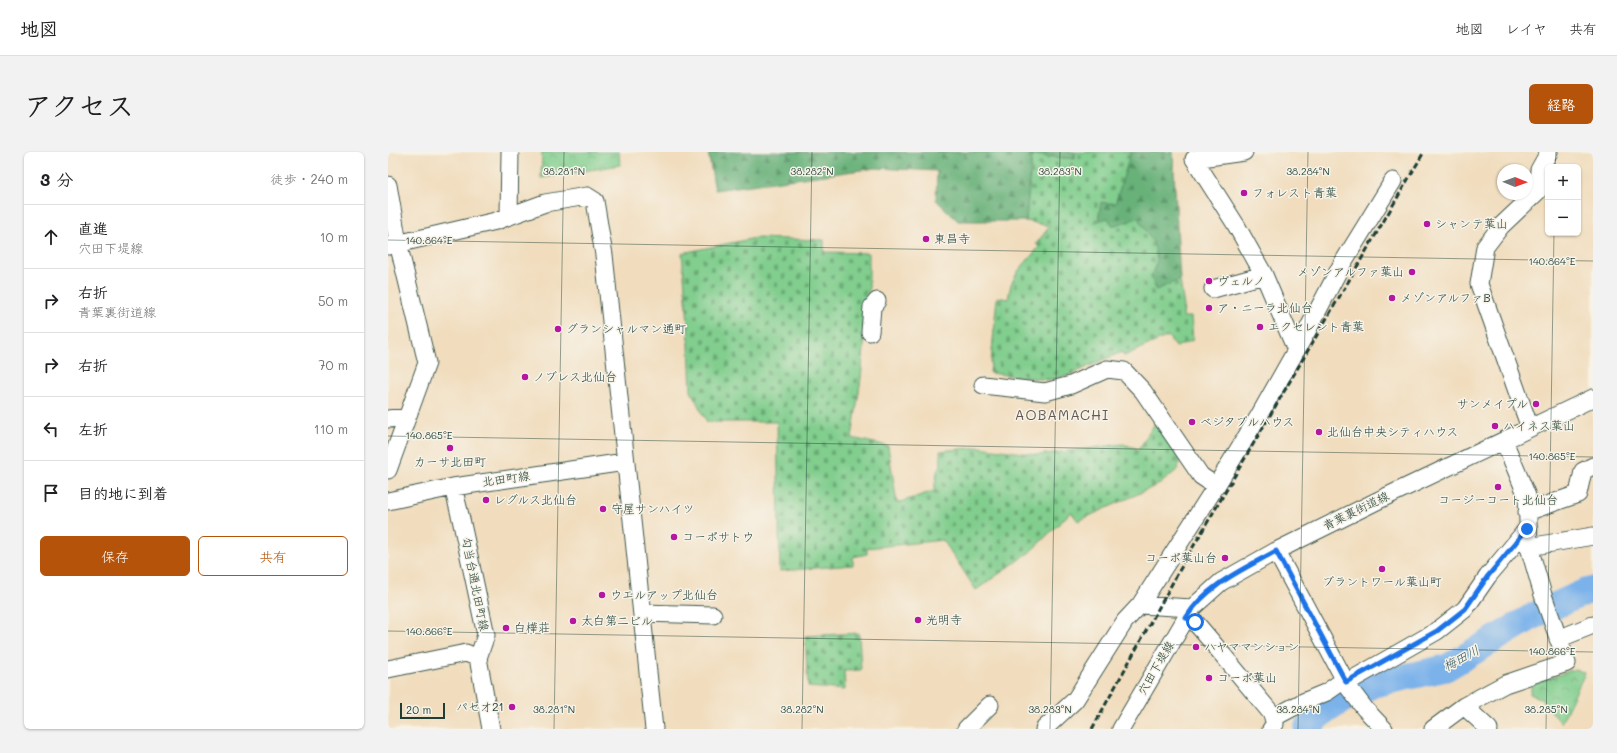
<!DOCTYPE html>
<html lang="ja">
<head>
<meta charset="utf-8">
<style>
	body { margin:0; font-family:Mali,"Klee One",sans-serif; background:#f2f2f2; color:#202124 }
	.controls { position:absolute; right:12px; top:12px; display:grid; overflow:hidden; border-radius:6px; box-shadow:0 1px 3px #0004 }
	.controls button { width:36px; height:36px; display:grid; place-items:center; padding:0; border:0; border-bottom:1px solid #e0e0e0; background:#fff; color:#202124; font:20px sans-serif }
	.compass { position:absolute; left:1109px; top:12px; width:36px; height:36px; border-radius:50%; background:#fff; box-shadow:0 1px 3px #0004; rotate:91deg }
	.scale { position:absolute; left:12px; bottom:10px; width:45px; box-sizing:border-box; padding-left:4px; border:2px solid #1f3d34; border-top:0; font-size:11px; line-height:14px; white-space:nowrap; color:#1f3d34; -webkit-text-stroke:3px #f7f3e8; paint-order:stroke }
	.stop { position:absolute; width:12px; height:12px; margin:-9px; border:3px solid #1a73e8; border-radius:50%; background:#fff }
	.stop.end { background:#1a73e8; border-color:#fff; box-shadow:0 1px 4px #0008 }
	.list { margin:0; padding:0; list-style:none }
	h2 { display:flex; justify-content:space-between; align-items:center; height:52px; margin:0; padding:0 16px; font-size:17px }
	h2 small { font-size:13px; font-weight:400; color:#757577 }
	.list li { display:grid; grid-template-columns:26px 1fr auto; gap:12px; align-items:center; box-sizing:border-box; height:64px; padding:0 16px; border-top:1px solid #e0e0e0 }
	.list b { display:block; font-size:15px; white-space:nowrap }
	.list p { margin:0; font-size:13px; white-space:nowrap; color:#757577 }
	.list em { font-size:13px; font-style:normal; color:#757577 }
	.actions { display:flex; gap:8px; padding:12px 16px }
	.actions a { flex:1; padding:9px 0; border:1px solid #b45309; border-radius:6px; text-align:center; font-size:14px; color:#b45309 }
	.actions .main { background:#b45309; color:#fff }
	.icon { flex:none; width:22px; height:22px; fill:none; stroke:currentColor; stroke-width:2; stroke-linecap:round; stroke-linejoin:round }
	.map { position:relative; flex:none; width:1205px; height:577px; overflow:hidden; border-radius:6px }
	header { display:flex; align-items:center; gap:24px; box-sizing:border-box; height:56px; padding:0 20px; background:#fff; border-bottom:1px solid #e0e0e0 }
	header strong { font-size:19px }
	nav { display:flex; gap:22px; margin-inline-start:auto; font-size:14px }
	.intro { display:flex; align-items:center; justify-content:space-between; box-sizing:border-box; height:96px; padding:0 24px }
	h1 { margin:0; font-size:28px }
	.button { padding:10px 18px; border-radius:6px; background:#b45309; color:#fff; font-size:14px; font-weight:700 }
	main { display:flex; gap:24px; padding:0 24px }
	aside { flex:1; background:#fff; border-radius:6px; box-shadow:0 1px 3px #0004 }
	.map>svg:first-child { display:block }
	.forest { fill:url(#forest-firs); stroke:#447756 }
	.cemetery { fill:url(#cemetery-stones); stroke:#508661 }
	.park { fill:url(#park-crowns); stroke:#508661 }
	.lines { fill:none; stroke-linecap:round; stroke-linejoin:round }
	.river { stroke:#7bb2ea; stroke-width:27 }
	.minor-casing { stroke:#3e5549; stroke-width:19 }
	.minor { stroke:#fff; stroke-width:17 }
	.rail { stroke:#1f3d34; stroke-width:3; stroke-dasharray:6 3; stroke-linecap:butt }
	.route { stroke:#1a73e8; stroke-width:5 }
	.ticks { fill:none; stroke:#1f3d34; stroke-width:1; stroke-opacity:0.45 }
	.poi-dot { fill:#b5179e; stroke:#f7f3e8; stroke-width:1.5 }
	.labels { text-anchor:middle; stroke-width:3; stroke-linejoin:round; paint-order:stroke }
	.poi-label { font-size:12px; fill:#1f3d34; stroke:#f7f3e8; text-anchor:start }
	.street-label { font-size:12px; fill:#1f3d34; stroke:#f7f3e8 }
	.water-label { font-size:13px; font-style:italic; fill:#365a62; stroke:#f7f3e8 }
	.quarter-label { font-size:14px; letter-spacing:1px; fill:#645953; stroke:#f7f3e8 }
	.ticks-label { font-size:10px; text-anchor:middle; fill:#1f3d34; stroke:#f7f3e8; stroke-width:3; stroke-linejoin:round; paint-order:stroke }
</style>
</head>
<body>
<header>
<strong>地図</strong>
<nav><a>地図</a><a>レイヤ</a><a>共有</a></nav>
</header>
<div class="intro"><h1>アクセス</h1><a class="button">経路</a></div>
<main>
<aside>
<h2>3 分<small>徒歩 · 240 m</small></h2>
<ul class="list">
<li><svg class="icon" aria-label="ahead" viewBox="0 0 24 24"><path d="M12 20V5M6 11l6-6 6 6"/></svg><div><b>直進</b><p>穴田下堤線</p></div><em>10 m</em></li>
<li><svg class="icon" aria-label="right" viewBox="0 0 24 24"><path d="M7 20v-9h11M14 6l5 5-5 5"/></svg><div><b>右折</b><p>青葉裏街道線</p></div><em>50 m</em></li>
<li><svg class="icon" aria-label="right" viewBox="0 0 24 24"><path d="M7 20v-9h11M14 6l5 5-5 5"/></svg><div><b>右折</b></div><em>70 m</em></li>
<li><svg class="icon" aria-label="left" viewBox="0 0 24 24"><path d="M17 20v-9H6M10 6l-5 5 5 5"/></svg><div><b>左折</b></div><em>110 m</em></li>
<li><svg class="icon" aria-label="arrive" viewBox="0 0 24 24"><path d="M6 21V4h12l-3 4 3 4H6"/></svg><div><b>目的地に到着</b></div></li>
</ul>
<div class="actions"><a class="main">保存</a><a>共有</a></div>
</aside>
<div class="map">
<svg width="1205" height="577" viewBox="0 0 1205 577">
	<defs>
		<pattern id="forest-firs" width="22" height="20" patternUnits="userSpaceOnUse"><rect width="22" height="20" fill="#68b179"/><path d="M5 1l3.5 6h-7zM16 11l3.5 6h-7z" fill="#559164"/></pattern>
		<pattern id="cemetery-stones" width="16" height="16" patternUnits="userSpaceOnUse"><rect width="16" height="16" fill="#81ce8e"/><path d="M2 7V4a2 2 0 0 1 4 0v3zM10 15v-3a2 2 0 0 1 4 0v3z" fill="#69a875"/></pattern>
		<pattern id="park-crowns" width="20" height="18" patternUnits="userSpaceOnUse"><rect width="20" height="18" fill="#81ce8e"/><path d="M2 6a3 3 0 1 1 6 0M12 15a3 3 0 1 1 6 0" fill="none" stroke="#69a875"/></pattern>
	</defs>
	<rect width="100%" height="100%" fill="#f7f3e8"/>
	<filter id="ink" filterUnits="userSpaceOnUse"><feTurbulence type="fractalNoise" baseFrequency=".025" numOctaves="2"/><feDisplacementMap in="SourceGraphic" scale="8" xChannelSelector="R" yChannelSelector="G"/><feConvolveMatrix kernelMatrix="1 2 1 2 8 2 1 2 1" color-interpolation-filters="sRGB"/></filter>
	<filter id="wash" filterUnits="userSpaceOnUse"><feTurbulence type="fractalNoise" baseFrequency=".012" numOctaves="4" result="noise"/><feDisplacementMap in="SourceGraphic" scale="16" xChannelSelector="R" yChannelSelector="G"/><feGaussianBlur stdDeviation="0.9" result="paint"/><feColorMatrix in="noise" values="0 0 0 0 0 0 0 0 0 0 0 0 0 0 0 0 0 1.4 0 .05"/><feComposite in="paint" operator="in"/></filter>
	<g filter="url(#wash)">
		<rect width="100%" height="100%" fill="#f1ddbe"/>
		<path class="forest" d="M 320,0 L 687,0 L 687,7 L 644,3 L 638,69 L 570,69 L 548,48 L 549,19 L 488,16 L 327,38 Z
			M 743,0 L 785,0 L 792,128 L 768,138 L 763,124 L 769,109 L 724,74 L 710,69 L 713,50 L 727,52 Z"/>
		<path class="cemetery" d="M 687,0 L 743,0 L 727,52 L 713,50 L 710,69 L 720,66 L 724,74 L 750,66 L 766,92 L 769,109 L 763,124 L 768,138 L 792,128 L 796,155 L 795,165 L 803,165 L 805,188 L 788,195 L 780,184 L 736,204 L 734,200 L 708,211 L 682,223 L 660,228 L 602,221 L 609,145 L 620,147 L 623,132 L 631,118 L 651,95 L 648,92 L 662,74 L 638,69 L 644,3 L 687,7 Z
			M 367,86 L 436,88 L 436,100 L 481,101 L 481,145 L 473,226 L 464,286 L 500,294 L 509,351 L 546,339 L 549,320 L 553,313 L 552,299 L 591,295 L 650,303 L 735,292 L 751,297 L 770,266 L 793,302 L 790,317 L 772,332 L 690,369 L 683,360 L 642,400 L 588,438 L 555,388 L 479,396 L 479,402 L 465,405 L 465,413 L 392,419 L 389,270 L 319,270 L 303,239 L 300,171 L 294,101 Z
			M 471,481 L 473,518 L 456,519 L 457,538 L 420,535 L 417,484 Z"/>
		<path class="park" d="M 154,0 L 231,0 L 232,13 L 153,26 Z
			M 1187,517 L 1197,521 L 1173,571 L 1153,547 L 1142,542 L 1144,532 Z"/>
		<g class="lines">
			<path class="river" d="M 919,577 L 930,564 L 956,547 L 986,532 L 1058,516 L 1147,463 L 1197,440 L 1205,438"/>
		</g>
	</g>
	<g filter="url(#ink)">
		<g class="lines">
			<defs>
				<path id="minor" d="M 856,0 L 806,7 L 848,73 L 876,123 L 908,198
					M 0,33 L 10,91 L 39,211 L 0,318
					M 121,64 L 122,0
					M 0,94 L 108,69 L 157,51 L 199,44 L 207,49 L 216,103 L 266,577
					M 825,137 L 876,123
					M 482,180 L 484,155 L 489,149
					M 595,233 L 657,240 L 683,233 L 719,217 L 736,219 L 755,239 L 813,324 L 828,334 L 752,453 L 737,469 L 687,548 L 656,577
					M 0,267 L 19,265
					M 1142,276 L 1091,132 L 1097,95 L 1113,74 L 1150,39 L 1151,18 L 1161,0
					M 828,334 L 871,264 L 919,179 L 954,112 L 1005,29
					M 65,335 L 73,367 L 98,483 L 90,506 L 103,577
					M 0,349 L 65,335 L 237,310
					M 1139,360 L 1190,342 L 1195,319 L 1205,314
					M 1141,395 L 1205,384
					M 888,399 L 961,536 L 977,557 L 996,577
					M 752,453 L 804,456
					M 254,461 L 325,463
					M 798,466 L 807,470 L 824,490 L 884,562 L 887,572 L 883,577
					M 1170,487 L 1205,473
					M 0,517 L 78,501 L 90,506
					M 958,531 L 1049,479 L 1077,457 L 1100,424 L 1139,377
					M 1076,554 L 1101,577
					M 885,566 L 915,550 L 939,540 L 956,528
					M 578,577 L 602,553
					M 733,577 L 804,456 L 833,430 L 888,399 L 991,348 L 1205,246
					M 1045,577 L 1076,554 L 1117,532 L 1179,511 L 1155,443 L 1141,395 L 1139,344 L 1116,289"/>
			</defs>
			<use href="#minor" class="minor-casing"/>
			<use href="#minor" class="minor"/>
			<path class="rail" d="M 704,577 L 791,419 L 1036,0"/>
		</g>
	</g>
	<g class="lines" filter="url(#ink)">
		<path class="route" d="M 807,470 L 798,466 C 818,433 856,417 888,399 L 958,530 L 1049,479 L 1077,457 L 1100,424 L 1139,377"/>
	</g>
	<path class="ticks" d="M 1167,15 L 1168,0M 0,88 L 1205,109M 0,284 L 1205,305M 0,479 L 1205,500M 166,577 L 176,0M 414,577 L 424,0M 662,577 L 672,0M 910,577 L 920,0M 1158,577 L 1166,81"/>
	<g class="poi-dot">
		<circle cx="856" cy="41" r="4"/>
		<circle cx="1039" cy="72" r="4"/>
		<circle cx="538" cy="87" r="4"/>
		<circle cx="1024" cy="120" r="4"/>
		<circle cx="821" cy="129" r="4"/>
		<circle cx="1004" cy="146" r="4"/>
		<circle cx="821" cy="156" r="4"/>
		<circle cx="872" cy="175" r="4"/>
		<circle cx="170" cy="177" r="4"/>
		<circle cx="137" cy="225" r="4"/>
		<circle cx="1148" cy="252" r="4"/>
		<circle cx="804" cy="270" r="4"/>
		<circle cx="1107" cy="274" r="4"/>
		<circle cx="931" cy="280" r="4"/>
		<circle cx="62" cy="296" r="4"/>
		<circle cx="1110" cy="335" r="4"/>
		<circle cx="98" cy="348" r="4"/>
		<circle cx="215" cy="357" r="4"/>
		<circle cx="286" cy="385" r="4"/>
		<circle cx="837" cy="406" r="4"/>
		<circle cx="994" cy="417" r="4"/>
		<circle cx="214" cy="443" r="4"/>
		<circle cx="530" cy="468" r="4"/>
		<circle cx="185" cy="469" r="4"/>
		<circle cx="118" cy="476" r="4"/>
		<circle cx="808" cy="495" r="4"/>
		<circle cx="821" cy="526" r="4"/>
		<circle cx="124" cy="555" r="4"/>
	</g>
	<g class="labels">
		<g class="poi-label">
			<text x="864" y="45">フォレスト青葉</text>
			<text x="1047" y="76">シャンテ葉山</text>
			<text x="546" y="91">東昌寺</text>
			<text x="1016" y="124" text-anchor="end">メゾンアルファ葉山</text>
			<text x="829" y="133">ヴェルノ</text>
			<text x="1012" y="150">メゾンアルファB</text>
			<text x="829" y="160">ア・ニーラ北仙台</text>
			<text x="880" y="179">エクセレント青葉</text>
			<text x="178" y="181">グランシャルマン通町</text>
			<text x="145" y="229">ノブレス北仙台</text>
			<text x="1140" y="256" text-anchor="end">サンメイプル</text>
			<text x="812" y="274">ベジタブルハウス</text>
			<text x="1115" y="278">ハイネス葉山</text>
			<text x="939" y="284">北仙台中央シティハウス</text>
			<text x="62" y="314" text-anchor="middle">カーサ北田町</text>
			<text x="106" y="352">レグルス北仙台</text>
			<text x="1110" y="352" text-anchor="middle">コージーコート北仙台</text>
			<text x="223" y="361">守屋サンハイツ</text>
			<text x="294" y="389">コーポサトウ</text>
			<text x="829" y="410" text-anchor="end">コーポ葉山台</text>
			<text x="994" y="434" text-anchor="middle">ブラントワール葉山町</text>
			<text x="222" y="447">ウエルアップ北仙台</text>
			<text x="538" y="472">光明寺</text>
			<text x="193" y="473">太白第二ビル</text>
			<text x="126" y="480">白樺荘</text>
			<text x="816" y="499">ハヤママンション</text>
			<text x="829" y="530">コーポ葉山</text>
			<text x="116" y="559" text-anchor="end">パセオ21</text>
		</g>
		<g class="street-label">
			<text transform="translate(118 327) rotate(-8)" y="4">北田町線</text>
			<text transform="translate(968 359) rotate(-26)" y="4">青葉裏街道線</text>
			<text transform="translate(87 432) rotate(79)" y="4">勾当台通北田町線</text>
			<text transform="translate(768 516) rotate(-60)" y="4">穴田下堤線</text>
		</g>
		<g class="water-label">
			<text transform="translate(1073 506) rotate(-28)" y="5">梅田川</text>
		</g>
		<g class="quarter-label">
			<text x="674" y="268">AOBAMACHI</text>
		</g>
	</g>
	<g class="ticks-label">
		<text x="176" y="23">38.281°N</text>
		<text x="424" y="23">38.282°N</text>
		<text x="672" y="23">38.283°N</text>
		<text x="920" y="23">38.284°N</text>
		<text x="41" y="92">140.864°E</text>
		<text x="1164" y="113">140.864°E</text>
		<text x="41" y="287">140.865°E</text>
		<text x="1164" y="308">140.865°E</text>
		<text x="41" y="483">140.866°E</text>
		<text x="1164" y="503">140.866°E</text>
		<text x="166" y="561">38.281°N</text>
		<text x="414" y="561">38.282°N</text>
		<text x="662" y="561">38.283°N</text>
		<text x="910" y="561">38.284°N</text>
		<text x="1158" y="561">38.285°N</text>
	</g>
</svg>
<div class="controls">
<button>+</button>
<button>−</button>
</div>
<svg class="compass" viewBox="-18 -18 36 36"><path d="M0-13l5 13h-10z" fill="#e53935"/><path d="M0 13l5-13h-10z" fill="#757577"/></svg>
<div class="scale">20 m</div>
<div class="stop" style="left:807px;top:470px"></div>
<div class="stop end" style="left:1139px;top:377px"></div>
</div>
</main>
</body>
</html>
